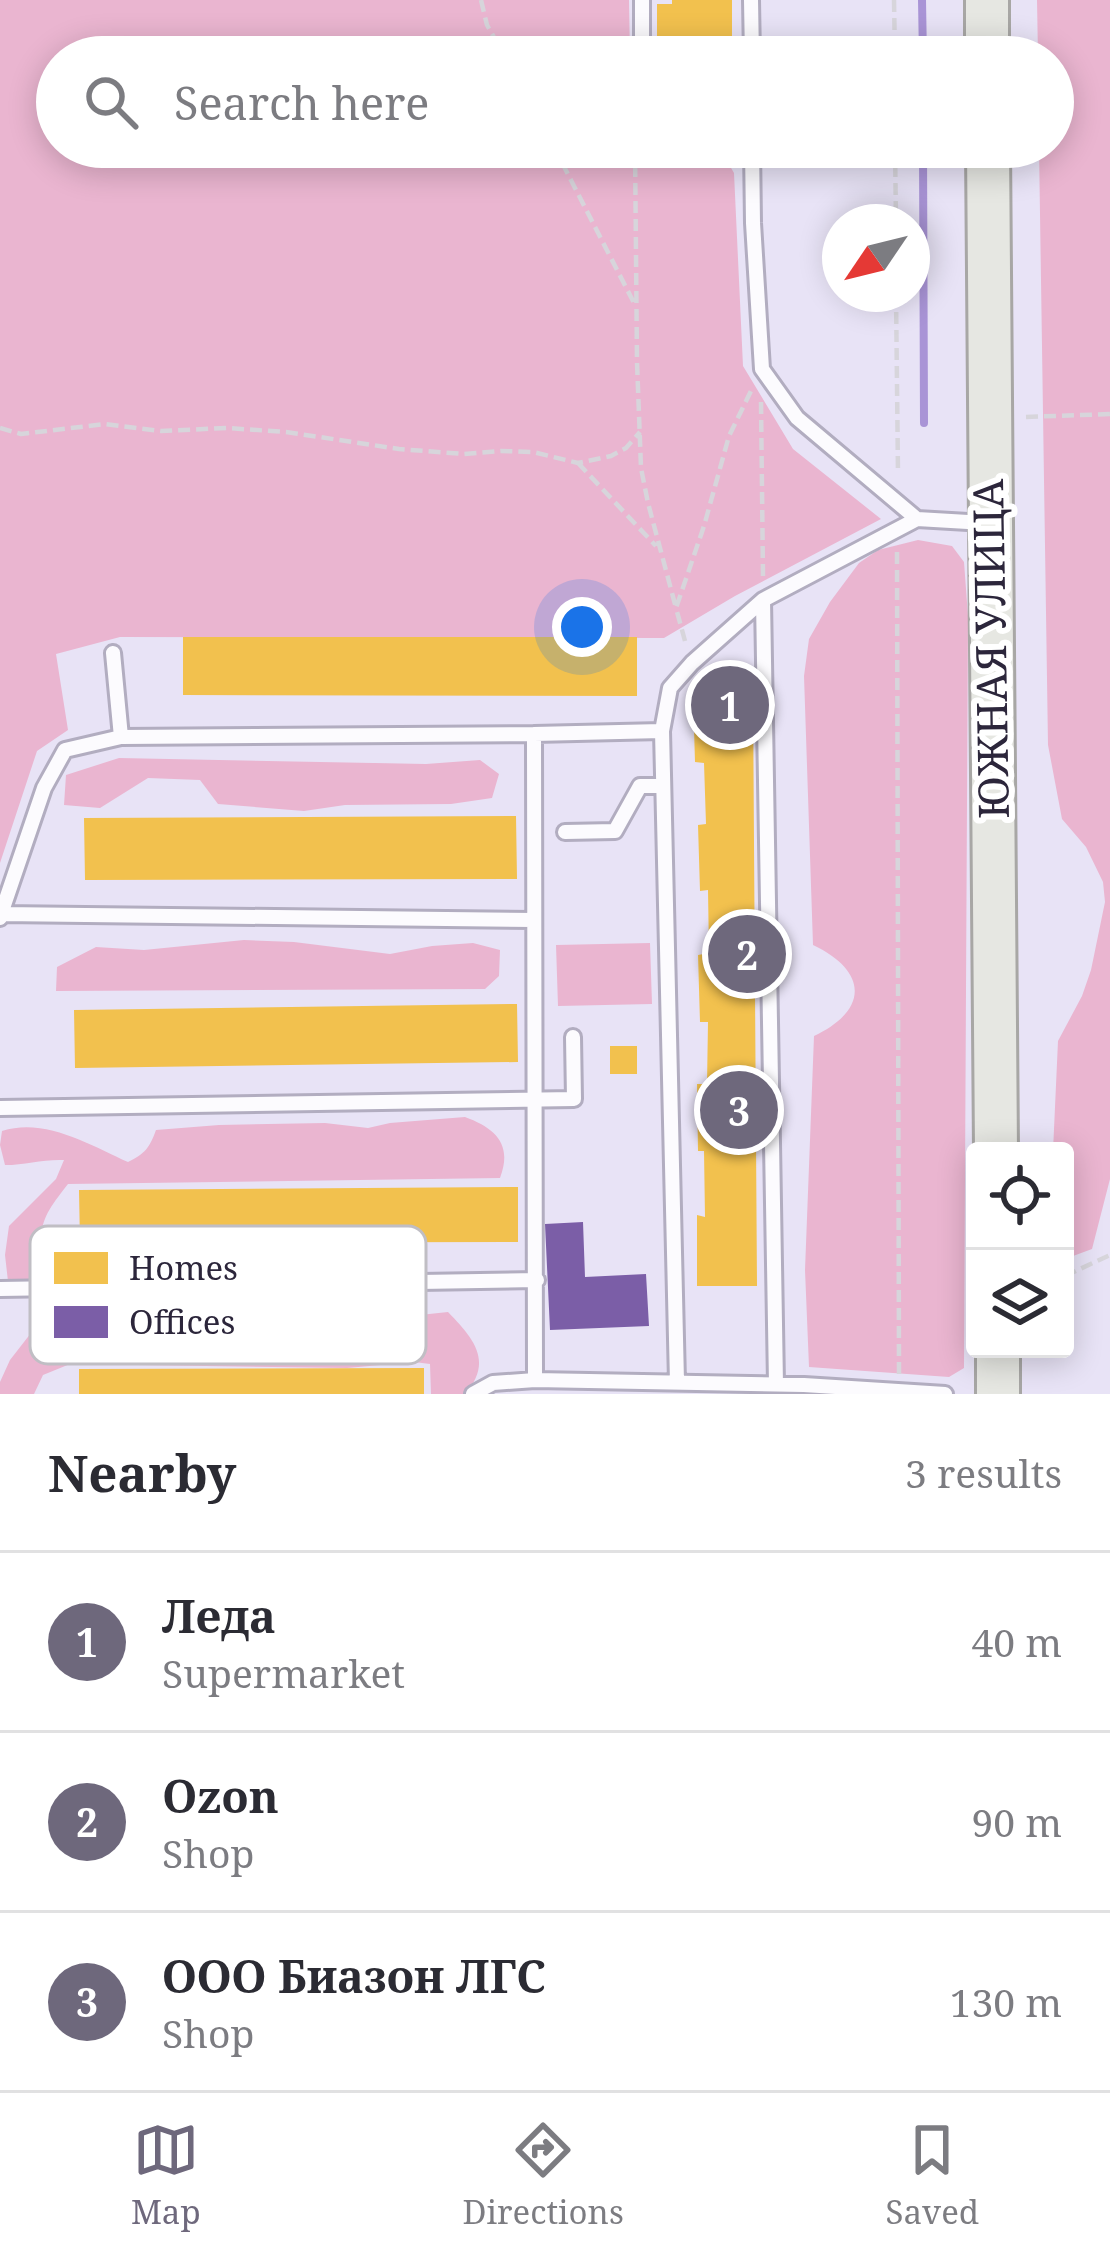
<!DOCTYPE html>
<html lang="en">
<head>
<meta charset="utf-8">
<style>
	body { margin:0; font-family:"Noto Serif",serif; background:#f7f7f7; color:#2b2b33 }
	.controls { position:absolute; right:36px; bottom:36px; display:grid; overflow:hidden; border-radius:12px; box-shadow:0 6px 30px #0003 }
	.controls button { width:108px; height:108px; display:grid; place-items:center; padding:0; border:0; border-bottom:3px solid #e1e1e2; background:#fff; color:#2b2b33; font:60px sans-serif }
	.compass { position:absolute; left:822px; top:204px; width:108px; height:108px; border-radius:50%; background:#fff; box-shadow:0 6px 30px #0003; rotate:235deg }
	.you { position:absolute; left:582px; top:627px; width:42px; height:42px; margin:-30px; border:9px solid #fff; border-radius:50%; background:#1a73e8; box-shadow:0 0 0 18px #1a73e833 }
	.badge { display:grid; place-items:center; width:78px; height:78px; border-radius:50%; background:#6e687c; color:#fff; font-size:39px; font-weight:700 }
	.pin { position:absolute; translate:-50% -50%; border:6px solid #fff; box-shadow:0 3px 12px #0006 }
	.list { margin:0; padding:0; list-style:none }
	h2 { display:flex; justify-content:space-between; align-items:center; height:156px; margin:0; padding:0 48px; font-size:51px }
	h2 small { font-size:39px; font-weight:400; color:#7c7c81 }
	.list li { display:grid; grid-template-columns:78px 1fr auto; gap:36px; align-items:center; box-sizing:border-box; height:180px; padding:0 48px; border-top:3px solid #e1e1e2 }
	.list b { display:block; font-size:45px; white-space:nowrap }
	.list p { margin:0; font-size:39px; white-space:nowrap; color:#7c7c81 }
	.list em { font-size:39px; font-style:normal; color:#7c7c81 }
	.icon { flex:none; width:66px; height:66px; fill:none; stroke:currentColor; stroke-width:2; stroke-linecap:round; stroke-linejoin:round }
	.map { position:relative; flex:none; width:1110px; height:1394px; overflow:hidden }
	.search { position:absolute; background:#fff; box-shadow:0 6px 30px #0003; left:36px; right:36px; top:36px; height:132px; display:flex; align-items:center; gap:30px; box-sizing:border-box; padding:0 42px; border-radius:66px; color:#7c7c81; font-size:45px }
	.sheet { height:696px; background:#fff }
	nav { display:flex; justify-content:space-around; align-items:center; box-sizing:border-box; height:168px; border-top:3px solid #e1e1e2; background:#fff; font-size:33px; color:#7c7c81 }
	nav a { display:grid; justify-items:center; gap:6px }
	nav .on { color:#6e687c }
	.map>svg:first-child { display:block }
	.green { fill:#eab5d0 }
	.homes { fill:#f2c14e }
	.offices { fill:#7b5ea7 }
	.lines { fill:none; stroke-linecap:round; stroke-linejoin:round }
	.stream { stroke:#a994d6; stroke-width:8 }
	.lane-casing { stroke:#b2adc0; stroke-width:20 }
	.primary-casing { stroke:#a8a7a5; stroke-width:48 }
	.path { stroke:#d7d5db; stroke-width:4.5; stroke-dasharray:12 6; stroke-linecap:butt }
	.lane { stroke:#fcfbfe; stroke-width:14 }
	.primary { stroke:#e6e7e2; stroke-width:42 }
	.labels { text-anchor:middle; stroke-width:12; stroke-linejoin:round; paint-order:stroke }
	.street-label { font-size:42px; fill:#2c263b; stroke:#fff }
	.key { fill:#fff; stroke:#c0bec4; stroke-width:3 }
	.key-label { font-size:33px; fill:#2c263b }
</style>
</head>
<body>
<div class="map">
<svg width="1110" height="1394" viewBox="0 0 1110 1394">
	<rect width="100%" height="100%" fill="#e8e3f6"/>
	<path class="green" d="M 0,0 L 629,0 L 630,57 L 57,57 L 57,147 L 719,147 L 734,173 L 743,366 L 793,449 L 881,519 L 735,596 L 664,638 L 120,637 L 56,654 L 68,730 L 37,751 L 0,863 Z
		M 1037,0 L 1110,0 L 1110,1179 L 1092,1249 L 1065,1259 L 1065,1151 L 1053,1151 L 1058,1041 L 1082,996 L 1091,970 L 1105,902 L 1103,882 L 1086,847 L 1062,819 L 1048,745 L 1039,147 L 1053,147 L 1053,57 L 1038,57 Z
		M 918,540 L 952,546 L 964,562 L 968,616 L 964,1368 L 949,1377 L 809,1367 L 805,1270 L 814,1036 C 869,1010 868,971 813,945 L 804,676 L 809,639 L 830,602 L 859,563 L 878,550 Z
		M 119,758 L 426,764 L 480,760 L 499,774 L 492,798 L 451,804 L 345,805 L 304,811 L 218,804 L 200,780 L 148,778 L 100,808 L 64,805 L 66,775 Z
		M 244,940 L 294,942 L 390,954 L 432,946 L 473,943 L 500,950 L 499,976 L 485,989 L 56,991 L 57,967 L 96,947 L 144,950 Z
		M 650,943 L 652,1004 L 558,1006 L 556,945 Z
		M 465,1117 C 495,1128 513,1144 500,1178 L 68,1184 C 49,1209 32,1227 48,1262 C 53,1275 66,1278 70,1292 C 53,1303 26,1297 9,1290 L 5,1255 L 9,1226 L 56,1179 L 64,1160 C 44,1159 25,1165 5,1165 L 0,1145 L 2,1131 C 45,1117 90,1145 128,1162 C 145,1154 150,1147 156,1130 L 219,1125 L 325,1123 L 368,1128 L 390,1123 Z
		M 448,1312 C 473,1338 494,1361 465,1394 L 431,1394 L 430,1364 L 414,1362 L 347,1368 L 70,1364 L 43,1375 L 34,1394 L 0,1394 L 0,1382 L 10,1360 L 31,1333 L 60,1321 L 197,1314 L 382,1319 Z"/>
	<path class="homes" d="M 672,0 L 732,0 L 732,57 L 657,57 L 657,4 L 672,4 Z
		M 183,637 L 637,637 L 637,696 L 183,695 Z
		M 753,694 L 757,1286 L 697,1286 L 697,1215 L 705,1217 L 704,1151 L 698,1151 L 697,1084 L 707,1084 L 708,1022 L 700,1022 L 698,955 L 709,953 L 708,890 L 700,891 L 698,825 L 706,824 L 704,763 L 695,762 L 693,695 Z
		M 516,816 L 517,879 L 85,880 L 84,818 Z
		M 517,1004 L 518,1062 L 75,1068 L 74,1010 Z
		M 610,1046 L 637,1046 L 637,1074 L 610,1074 Z
		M 518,1187 L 518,1242 L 80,1243 L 79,1190 Z
		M 424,1368 L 424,1394 L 79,1394 L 79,1369 Z"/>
	<path class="offices" d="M 583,1222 L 585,1277 L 646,1274 L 649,1326 L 550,1330 L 545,1224 Z"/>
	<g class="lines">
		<path class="stream" d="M 922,0 L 923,57
			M 923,147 L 924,423"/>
		<defs>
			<path id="lane" d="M 642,0 L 642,57
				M 751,0 L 752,57
				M 752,147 L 753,223 L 762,369 L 797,418 L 917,519
				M 763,600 L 776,1384
				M 113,653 L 121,737
				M 662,731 L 677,1382
				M 565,832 L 615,831 L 640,786 L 663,786
				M 1,914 L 44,788 L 65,750 L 121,737 L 534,734
				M 0,918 L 1,914 L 533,920
				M 0,1108 L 574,1099 L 573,1037
				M 0,1289 L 537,1280
				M 535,1380 L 534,734 L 662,731 L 670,688 L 692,663 L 763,600 L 917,519 L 985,523
				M 473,1394 L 493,1383 L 535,1380 L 804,1385 L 945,1394"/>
			<path id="primary" d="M 987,0 L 987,57
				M 988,147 L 996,1151
				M 998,1349 L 998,1394"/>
		</defs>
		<use href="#lane" class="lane-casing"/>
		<use href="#primary" class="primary-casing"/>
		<path class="path" d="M 481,0 L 487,25 L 505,57
			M 894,0 L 895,57
			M 554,147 L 634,303
			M 635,147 L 637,362 L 641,468 L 648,503 L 676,608
			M 895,147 L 896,222
			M 896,294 L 898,474
			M 761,402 L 763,576
			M 1026,417 L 1110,414
			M 0,428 L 21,434 L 105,424 L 161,431 L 227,428 L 286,432 L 399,449 L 464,454 L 501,451 L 533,452 L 578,463 L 611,456 L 626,448 L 640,432
			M 578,463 L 656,546
			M 897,552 L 899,1374
			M 685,641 L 676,608 L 704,526 L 729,436 L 751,391
			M 1065,1276 L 1110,1255"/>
		<use href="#lane" class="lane"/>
		<use href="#primary" class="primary"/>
	</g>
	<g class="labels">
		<g class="street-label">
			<text transform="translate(991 649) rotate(-91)" y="15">ЮЖНАЯ УЛИЦА</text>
		</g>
	</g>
	<rect x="30" y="1226" width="396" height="138" rx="18" class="key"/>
	<rect x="54" y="1252" width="54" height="32" fill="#f2c14e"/>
	<rect x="54" y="1306" width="54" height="32" fill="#7b5ea7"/>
	<g class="key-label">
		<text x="129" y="1280">Homes</text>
		<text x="129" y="1334">Offices</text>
	</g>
</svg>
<div class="controls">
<button><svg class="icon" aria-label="locate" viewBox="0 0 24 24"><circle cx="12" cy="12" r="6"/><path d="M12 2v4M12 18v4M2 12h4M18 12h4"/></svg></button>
<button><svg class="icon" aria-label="layers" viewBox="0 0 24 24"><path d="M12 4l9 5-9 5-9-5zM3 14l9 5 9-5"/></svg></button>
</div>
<svg class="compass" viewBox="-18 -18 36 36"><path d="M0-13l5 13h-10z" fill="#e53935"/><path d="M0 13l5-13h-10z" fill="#7c7c81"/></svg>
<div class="you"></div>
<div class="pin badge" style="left:730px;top:705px">1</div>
<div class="pin badge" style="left:747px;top:954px">2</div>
<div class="pin badge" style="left:739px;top:1110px">3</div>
<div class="search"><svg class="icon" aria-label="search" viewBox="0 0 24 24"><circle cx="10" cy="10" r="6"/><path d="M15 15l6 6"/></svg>Search here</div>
</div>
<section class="sheet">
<h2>Nearby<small>3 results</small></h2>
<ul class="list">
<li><span class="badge">1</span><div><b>Леда</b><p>Supermarket</p></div><em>40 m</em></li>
<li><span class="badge">2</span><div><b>Ozon</b><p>Shop</p></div><em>90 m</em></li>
<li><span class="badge">3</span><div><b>ООО Биазон ЛГС</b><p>Shop</p></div><em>130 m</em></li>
</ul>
</section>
<nav>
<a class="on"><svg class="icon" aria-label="map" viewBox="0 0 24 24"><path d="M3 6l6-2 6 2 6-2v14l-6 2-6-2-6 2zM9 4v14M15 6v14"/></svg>Map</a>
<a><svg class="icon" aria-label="directions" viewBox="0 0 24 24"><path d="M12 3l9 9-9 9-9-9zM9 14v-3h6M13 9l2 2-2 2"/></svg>Directions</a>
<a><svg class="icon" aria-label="saved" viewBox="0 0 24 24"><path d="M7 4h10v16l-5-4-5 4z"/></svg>Saved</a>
</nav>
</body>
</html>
